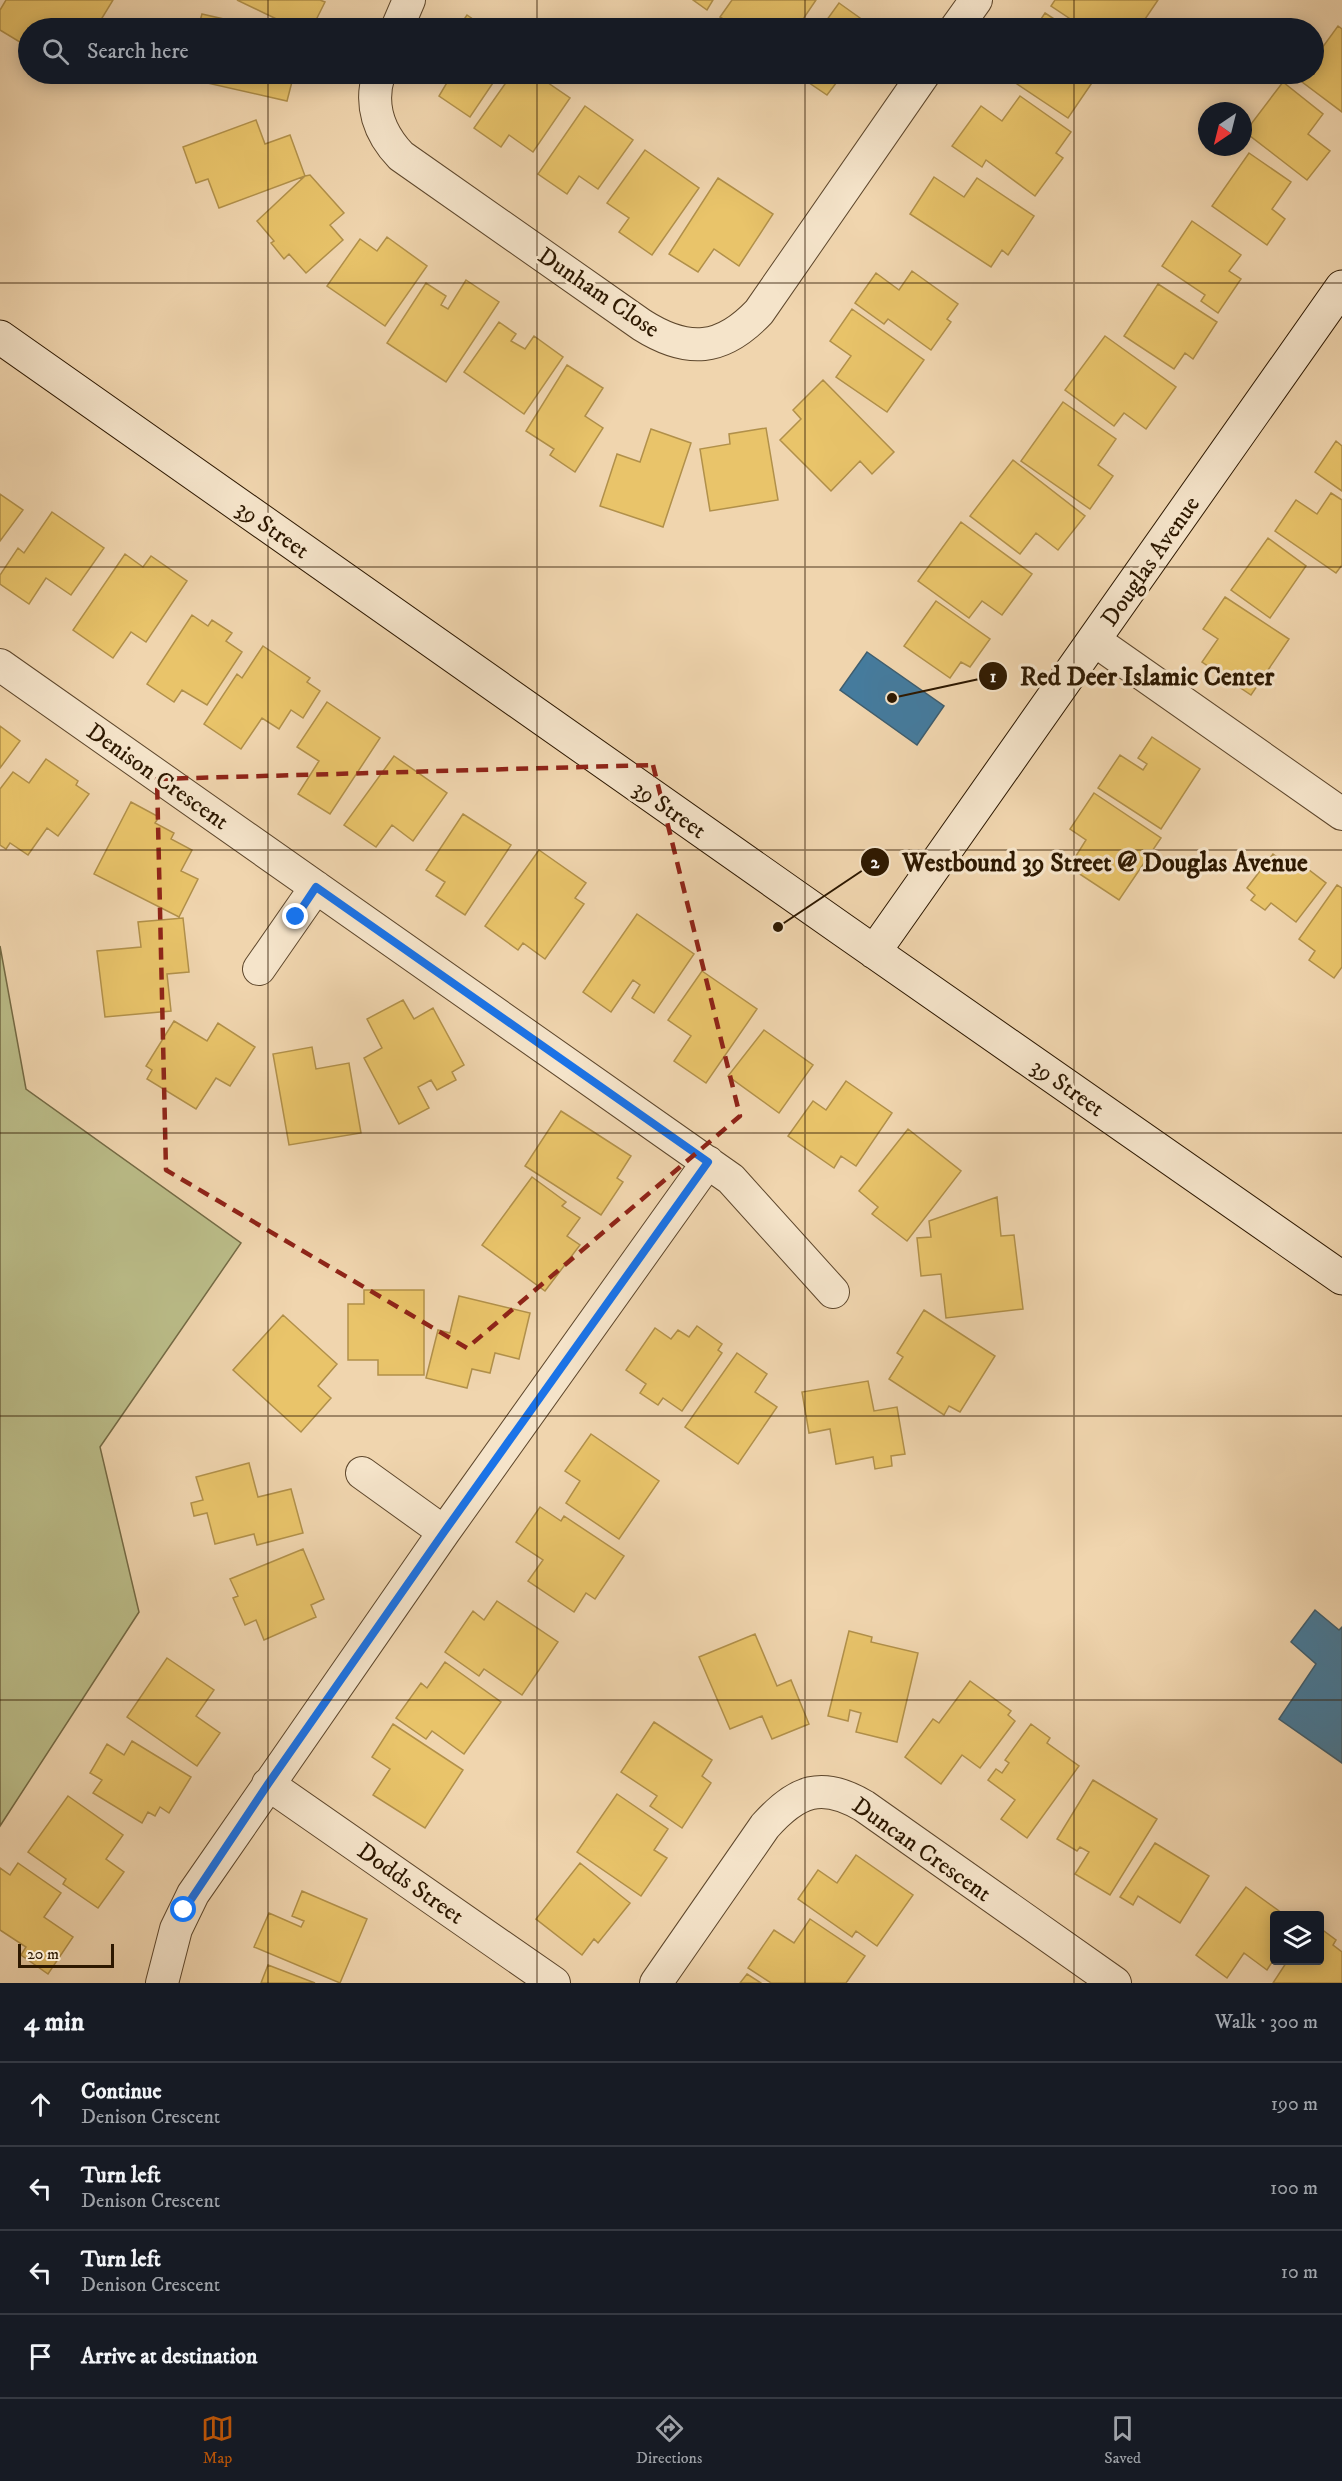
<!DOCTYPE html>
<html lang="en">
<head>
<meta charset="utf-8">
<style>
	body { margin:0; font-family:"IM FELL DW Pica",serif; background:#20242c; color:#f1f3f6 }
	.controls { position:absolute; right:18px; bottom:18px; display:grid; overflow:hidden; border-radius:6px; box-shadow:0 3px 15px #0003 }
	.controls button { width:54px; height:54px; display:grid; place-items:center; padding:0; border:0; border-bottom:2px solid #363941; background:#171b24; color:#f1f3f6; font:30px sans-serif }
	.compass { position:absolute; left:1198px; top:102px; width:54px; height:54px; border-radius:50%; background:#171b24; box-shadow:0 3px 15px #0003; rotate:215deg }
	.scale { position:absolute; left:18px; bottom:15px; width:96px; box-sizing:border-box; padding-left:6px; border:3px solid #2d1800; border-top:0; font-size:16px; line-height:21px; white-space:nowrap; color:#2d1800; -webkit-text-stroke:4px #f5e4ca; paint-order:stroke }
	.stop { position:absolute; width:18px; height:18px; margin:-14px; border:4px solid #1a73e8; border-radius:50%; background:#fff }
	.stop.end { background:#1a73e8; border-color:#fff; box-shadow:0 2px 6px #0008 }
	.list { margin:0; padding:0; list-style:none }
	h2 { display:flex; justify-content:space-between; align-items:center; height:78px; margin:0; padding:0 24px; font-size:26px }
	h2 small { font-size:20px; font-weight:400; color:#9ea1a6 }
	.list li { display:grid; grid-template-columns:39px 1fr auto; gap:18px; align-items:center; box-sizing:border-box; height:84px; padding:0 24px; border-top:2px solid #363941 }
	.list b { display:block; font-size:22px; white-space:nowrap }
	.list p { margin:0; font-size:20px; white-space:nowrap; color:#9ea1a6 }
	.list em { font-size:20px; font-style:normal; color:#9ea1a6 }
	.icon { flex:none; width:33px; height:33px; fill:none; stroke:currentColor; stroke-width:2; stroke-linecap:round; stroke-linejoin:round }
	.map { position:relative; flex:none; width:1342px; height:1983px; overflow:hidden }
	.search { position:absolute; background:#171b24; box-shadow:0 3px 15px #0003; left:18px; right:18px; top:18px; height:66px; display:flex; align-items:center; gap:15px; box-sizing:border-box; padding:0 21px; border-radius:33px; color:#9ea1a6; font-size:22px }
	.sheet { height:414px; background:#171b24 }
	nav { display:flex; justify-content:space-around; align-items:center; box-sizing:border-box; height:84px; border-top:2px solid #363941; background:#171b24; font-size:16px; color:#9ea1a6 }
	nav a { display:grid; justify-items:center; gap:3px }
	nav .on { color:#b45309 }
	.map>svg:first-child { display:block }
	.green { fill:#bbbd89; stroke:#746a44; stroke-width:1.5 }
	.homes { fill:#e9c46a; stroke:#b1904a; stroke-width:1.5 }
	.public { fill:#457b9d; stroke:#3e5d6e; stroke-width:1.5 }
	.lines { fill:none; stroke-linecap:round; stroke-linejoin:round }
	.street-casing { stroke:#5e472c; stroke-width:34 }
	.secondary-casing { stroke:#2d1800; stroke-width:35 }
	.street { stroke:#f5e4ca; stroke-width:32 }
	.secondary { stroke:#f5e4ca; stroke-width:33 }
	.route { stroke:#1a73e8; stroke-width:8 }
	.marked { fill:none; stroke:#8f2418; stroke-width:4.5; stroke-dasharray:12 8; stroke-linejoin:round }
	.grid { fill:none; stroke:#2d1800; stroke-width:1.5; stroke-opacity:0.55 }
	.labels { text-anchor:middle; stroke-width:6; stroke-linejoin:round; paint-order:stroke }
	.street-label { font-size:24px; fill:#2d1800; stroke:#f5e4ca }
	.leader { fill:none; stroke:#2d1800; stroke-width:2 }
	.callout-dot { fill:#2d1800; stroke:#f5e4ca; stroke-width:2 }
	.mark-label { font-size:18px; text-anchor:middle; font-weight:bold; fill:#fff }
	.callout-label { font-size:26px; text-anchor:middle; font-weight:bold; fill:#2d1800; stroke:#f5e4ca; stroke-width:6; stroke-linejoin:round; paint-order:stroke }
</style>
</head>
<body>
<div class="map">
<svg width="1342" height="1983" viewBox="0 0 1342 1983">
	<rect width="100%" height="100%" fill="#f0d5ae"/>
	<filter id="stains"><feTurbulence type="fractalNoise" baseFrequency=".00333" numOctaves="4"/><feColorMatrix values="0 0 0 0 .2 0 0 0 0 .09 0 0 0 0 .02 0 0 0 .5 -.17"/></filter>
	<radialGradient id="worn" r=".72"><stop offset=".6" stop-color="#630" stop-opacity="0"/><stop offset="1" stop-color="#630" stop-opacity=".3"/></radialGradient>
	<path class="green" d="M 0,946 L 26,1089 L 241,1243 L 100,1447 L 139,1612 L 0,1826 Z"/>
	<path class="homes" d="M 6,0 L 113,0 L 96,28 L 28,28 L 28,47 L 0,30 L 0,10 Z
		M 237,0 L 320,0 L 325,2 L 312,28 L 295,28 Z
		M 693,0 L 713,0 L 707,10 Z
		M 732,0 L 816,0 L 797,28 L 737,28 L 720,17 Z
		M 1055,0 L 1158,0 L 1139,28 L 1084,28 L 1051,6 Z
		M 839,3 L 874,28 L 821,28 Z
		M 1045,13 L 1068,28 L 1035,28 Z
		M 202,14 L 263,28 L 198,28 Z
		M 467,15 L 486,28 L 458,28 Z
		M 1338,26 L 1342,29 L 1342,112 L 1298,79 L 1303,74 L 1314,74 L 1314,59 Z
		M 72,74 L 93,74 L 87,83 Z
		M 196,74 L 294,74 L 287,101 L 194,80 Z
		M 452,74 L 499,74 L 470,117 L 439,96 Z
		M 512,74 L 535,74 L 570,98 L 533,152 L 509,135 L 501,147 L 474,128 Z
		M 796,74 L 843,74 L 827,95 Z
		M 1020,74 L 1098,74 L 1068,118 L 1014,82 Z
		M 1283,82 L 1323,114 L 1308,134 L 1330,151 L 1307,180 L 1245,132 Z
		M 1020,96 L 1071,132 L 1056,153 L 1063,158 L 1035,196 L 986,160 L 982,167 L 952,146 L 981,106 L 1002,121 Z
		M 585,106 L 633,140 L 598,189 L 579,176 L 567,194 L 538,174 Z
		M 256,120 L 265,144 L 290,135 L 305,176 L 219,208 L 208,179 L 196,183 L 183,147 Z
		M 645,150 L 699,188 L 652,255 L 619,232 L 629,218 L 607,203 Z
		M 1249,153 L 1291,182 L 1272,209 L 1285,219 L 1267,245 L 1212,206 Z
		M 310,175 L 344,213 L 330,225 L 343,240 L 306,273 L 289,254 L 284,259 L 271,243 L 274,241 L 257,221 L 305,176 Z
		M 934,177 L 964,197 L 977,178 L 1034,216 L 1008,255 L 1002,250 L 991,267 L 910,214 Z
		M 718,178 L 773,214 L 739,266 L 714,249 L 698,272 L 669,254 Z
		M 1192,221 L 1241,255 L 1229,271 L 1241,279 L 1218,313 L 1201,301 L 1205,295 L 1162,266 Z
		M 387,237 L 427,266 L 385,326 L 327,286 L 360,239 L 377,251 Z
		M 912,271 L 958,304 L 947,319 L 951,322 L 931,350 L 888,319 L 884,324 L 855,303 L 876,273 L 899,290 Z
		M 466,280 L 499,302 L 446,382 L 387,343 L 426,283 L 446,296 L 441,305 L 448,309 Z
		M 1158,284 L 1217,322 L 1193,359 L 1185,353 L 1174,369 L 1124,336 Z
		M 852,309 L 924,360 L 887,412 L 836,377 L 851,356 L 830,341 Z
		M 499,322 L 516,334 L 511,341 L 525,349 L 534,336 L 563,357 L 524,414 L 464,372 Z
		M 1105,336 L 1176,387 L 1146,429 L 1124,413 L 1114,426 L 1065,390 Z
		M 567,365 L 603,388 L 585,416 L 603,428 L 575,472 L 550,455 L 554,449 L 526,431 Z
		M 823,380 L 894,452 L 872,474 L 860,461 L 831,491 L 780,440 L 801,419 L 793,410 Z
		M 1063,402 L 1116,439 L 1098,465 L 1113,476 L 1090,509 L 1021,461 Z
		M 766,428 L 778,500 L 710,511 L 700,449 L 730,444 L 729,434 Z
		M 651,429 L 691,443 L 663,527 L 600,506 L 617,454 L 640,462 Z
		M 1336,441 L 1342,446 L 1342,491 L 1315,472 Z
		M 1013,460 L 1085,516 L 1058,550 L 1036,533 L 1020,554 L 970,516 Z
		M 1331,493 L 1342,500 L 1342,565 L 1336,573 L 1275,531 L 1296,500 L 1317,514 Z
		M 0,494 L 23,510 L 0,541 Z
		M 52,512 L 104,548 L 71,595 L 46,578 L 29,604 L 0,584 L 0,575 L 18,548 L 24,553 Z
		M 961,522 L 1032,574 L 1002,615 L 982,601 L 969,618 L 918,581 Z
		M 1268,538 L 1306,566 L 1270,618 L 1231,590 Z
		M 125,554 L 143,567 L 151,556 L 187,581 L 146,642 L 131,632 L 113,658 L 73,630 Z
		M 1225,597 L 1289,639 L 1251,695 L 1202,662 L 1218,639 L 1203,629 Z
		M 936,601 L 990,639 L 970,667 L 961,662 L 950,678 L 904,646 Z
		M 192,615 L 208,626 L 212,620 L 232,633 L 226,641 L 242,652 L 207,705 L 182,690 L 174,702 L 147,684 Z
		M 263,646 L 310,678 L 307,682 L 320,691 L 303,718 L 291,710 L 279,729 L 262,718 L 241,749 L 204,724 L 237,674 L 242,678 Z
		M 327,702 L 380,738 L 330,814 L 298,794 L 319,761 L 297,747 Z
		M 0,726 L 20,741 L 0,768 Z
		M 1152,737 L 1200,769 L 1161,829 L 1098,788 L 1120,755 L 1143,770 L 1147,764 L 1138,758 Z
		M 394,756 L 447,793 L 413,841 L 392,825 L 376,847 L 344,825 Z
		M 46,759 L 78,781 L 76,785 L 89,794 L 58,836 L 47,828 L 28,855 L 10,843 L 6,849 L 0,845 L 0,789 L 13,772 L 29,783 Z
		M 1094,793 L 1161,838 L 1119,900 L 1069,867 L 1086,840 L 1070,829 Z
		M 131,802 L 159,817 L 155,823 L 174,833 L 171,839 L 192,850 L 181,871 L 198,879 L 179,917 L 94,874 Z
		M 463,814 L 511,845 L 465,915 L 436,896 L 445,882 L 426,870 Z
		M 539,850 L 586,883 L 575,898 L 584,904 L 545,959 L 523,943 L 518,950 L 485,926 Z
		M 1273,854 L 1294,870 L 1300,863 L 1326,883 L 1296,922 L 1271,903 L 1265,910 L 1251,900 L 1255,895 L 1247,888 Z
		M 1337,885 L 1342,888 L 1342,967 L 1334,978 L 1309,960 L 1315,951 L 1299,939 Z
		M 637,914 L 694,954 L 654,1013 L 632,998 L 640,985 L 633,980 L 611,1012 L 583,992 Z
		M 183,918 L 189,972 L 167,974 L 171,1011 L 105,1017 L 97,951 L 141,947 L 138,922 Z
		M 702,971 L 757,1009 L 706,1083 L 674,1061 L 691,1036 L 668,1020 Z
		M 403,1000 L 414,1019 L 433,1008 L 464,1065 L 452,1072 L 456,1080 L 437,1090 L 431,1080 L 418,1087 L 429,1108 L 399,1124 L 364,1058 L 382,1048 L 367,1019 Z
		M 174,1021 L 207,1041 L 218,1023 L 255,1047 L 230,1086 L 216,1078 L 196,1109 L 147,1079 L 152,1070 L 146,1066 Z
		M 764,1030 L 813,1065 L 779,1113 L 728,1076 Z
		M 312,1047 L 316,1069 L 349,1063 L 361,1133 L 289,1145 L 273,1054 Z
		M 846,1081 L 892,1113 L 856,1166 L 841,1156 L 834,1168 L 788,1136 L 813,1101 L 826,1110 Z
		M 561,1111 L 631,1156 L 617,1178 L 623,1182 L 601,1215 L 525,1166 Z
		M 908,1129 L 961,1171 L 907,1241 L 872,1214 L 878,1207 L 859,1191 Z
		M 532,1177 L 566,1202 L 562,1206 L 580,1218 L 567,1236 L 580,1245 L 545,1291 L 482,1245 Z
		M 997,1197 L 1001,1236 L 1014,1235 L 1023,1309 L 946,1318 L 941,1274 L 921,1276 L 917,1238 L 931,1237 L 929,1221 Z
		M 364,1290 L 424,1290 L 424,1375 L 378,1375 L 378,1360 L 348,1360 L 348,1304 L 364,1304 Z
		M 459,1296 L 530,1313 L 519,1359 L 495,1353 L 490,1373 L 472,1369 L 467,1388 L 426,1378 L 438,1330 L 450,1333 Z
		M 924,1310 L 995,1356 L 960,1412 L 949,1406 L 944,1415 L 889,1379 L 903,1357 L 897,1353 Z
		M 283,1315 L 337,1364 L 318,1386 L 331,1398 L 301,1432 L 233,1370 Z
		M 697,1326 L 722,1344 L 718,1350 L 722,1353 L 682,1411 L 663,1398 L 658,1405 L 640,1393 L 646,1384 L 626,1370 L 655,1328 L 671,1339 L 678,1330 L 689,1337 Z
		M 737,1353 L 767,1374 L 755,1392 L 777,1407 L 738,1464 L 685,1427 Z
		M 868,1381 L 874,1411 L 897,1407 L 905,1454 L 891,1456 L 892,1466 L 875,1469 L 873,1457 L 836,1464 L 830,1429 L 809,1433 L 802,1392 Z
		M 591,1434 L 659,1481 L 619,1539 L 566,1503 L 580,1481 L 565,1471 Z
		M 249,1463 L 258,1497 L 291,1489 L 303,1533 L 257,1545 L 254,1534 L 215,1544 L 207,1513 L 194,1516 L 191,1503 L 203,1500 L 196,1477 Z
		M 540,1507 L 561,1521 L 564,1516 L 624,1556 L 595,1599 L 586,1593 L 574,1612 L 528,1581 L 543,1560 L 516,1542 Z
		M 303,1549 L 324,1599 L 311,1605 L 316,1617 L 264,1640 L 256,1620 L 245,1625 L 233,1598 L 238,1596 L 230,1579 Z
		M 497,1601 L 558,1642 L 522,1695 L 484,1669 L 479,1676 L 445,1652 L 473,1611 L 484,1620 Z
		M 849,1631 L 872,1637 L 871,1642 L 918,1653 L 897,1742 L 856,1732 L 861,1713 L 850,1710 L 848,1721 L 828,1716 Z
		M 755,1634 L 777,1686 L 791,1680 L 809,1724 L 772,1739 L 762,1716 L 730,1729 L 699,1657 Z
		M 167,1658 L 214,1690 L 196,1716 L 220,1733 L 197,1766 L 127,1717 Z
		M 445,1662 L 501,1702 L 464,1754 L 432,1731 L 426,1739 L 396,1718 L 421,1683 L 427,1688 Z
		M 970,1681 L 1011,1711 L 1008,1715 L 1015,1721 L 980,1768 L 962,1755 L 941,1784 L 905,1757 L 933,1719 L 939,1723 Z
		M 654,1722 L 712,1760 L 702,1776 L 711,1783 L 682,1828 L 650,1806 L 657,1796 L 621,1772 Z
		M 393,1724 L 463,1770 L 425,1828 L 373,1795 L 390,1769 L 372,1757 Z
		M 1031,1724 L 1050,1738 L 1047,1743 L 1079,1766 L 1027,1838 L 1001,1819 L 1015,1800 L 988,1780 L 996,1769 L 1002,1773 L 1009,1763 L 1005,1760 Z
		M 132,1741 L 191,1777 L 169,1813 L 160,1807 L 155,1816 L 148,1812 L 142,1823 L 93,1793 L 102,1780 L 90,1773 L 107,1744 L 124,1755 Z
		M 1093,1780 L 1157,1819 L 1110,1895 L 1075,1874 L 1089,1852 L 1080,1847 L 1077,1851 L 1057,1839 Z
		M 617,1794 L 668,1829 L 654,1850 L 667,1858 L 641,1896 L 577,1852 Z
		M 68,1796 L 123,1835 L 106,1859 L 124,1872 L 98,1908 L 63,1884 L 66,1879 L 28,1852 Z
		M 1155,1843 L 1209,1876 L 1180,1923 L 1138,1896 L 1133,1905 L 1120,1897 Z
		M 856,1855 L 913,1895 L 877,1946 L 856,1931 L 852,1937 L 798,1899 L 818,1870 L 837,1883 Z
		M 18,1863 L 61,1893 L 44,1917 L 73,1937 L 48,1974 L 21,1955 L 26,1947 L 0,1930 L 0,1868 L 10,1875 Z
		M 580,1863 L 630,1903 L 598,1943 L 594,1939 L 582,1955 L 536,1919 Z
		M 1246,1887 L 1286,1916 L 1274,1916 L 1274,1959 L 1267,1970 L 1244,1953 L 1227,1978 L 1196,1955 Z
		M 302,1891 L 367,1919 L 340,1983 L 254,1947 L 269,1913 L 301,1927 L 304,1921 L 292,1916 Z
		M 810,1919 L 865,1956 L 846,1983 L 771,1983 L 748,1968 L 774,1930 L 794,1943 Z
		M 1320,1928 L 1336,1940 L 1333,1945 L 1342,1952 L 1342,1983 L 1273,1983 L 1288,1960 L 1320,1960 Z
		M 268,1965 L 315,1983 L 261,1983 Z
		M 747,1974 L 761,1983 L 740,1983 Z"/>
	<path class="public" d="M 867,652 L 944,706 L 917,745 L 840,690 Z
		M 1315,1610 L 1339,1630 L 1342,1627 L 1342,1763 L 1279,1719 L 1316,1664 L 1291,1642 Z"/>
	<g class="lines">
		<defs>
			<path id="street" d="M 397,28 L 409,0
				M 956,28 L 976,0
				M 379,74 C 369,105 379,133 401,156 L 642,325 C 688,354 722,351 759,312 L 924,74
				M 1094,640 L 1342,814
				M 0,665 L 731,1179 L 833,1292
				M 259,969 L 316,887
				M 362,1473 L 444,1532
				M 268,1784 L 554,1983
				M 162,1983 L 176,1929 L 193,1894 L 444,1532 L 708,1162
				M 656,1983 L 765,1826 C 797,1790 822,1781 864,1806 L 1115,1983"/>
			<path id="secondary" d="M 0,337 L 843,930 L 1342,1278
				M 874,952 L 1342,287"/>
		</defs>
		<use href="#street" class="street-casing"/>
		<use href="#secondary" class="secondary-casing"/>
		<use href="#street" class="street"/>
		<use href="#secondary" class="secondary"/>
	</g>
	<g class="lines">
		<path class="route" d="M 184,1910 L 268,1784 L 444,1532 L 708,1162 L 316,887 L 296,917"/>
	</g>
	<path class="marked" d="M 653,765 L 740,1116 L 467,1348 L 166,1170 L 157,779 Z"/>
	<path class="grid" d="M 268,0 L 268,28M 537,0 L 537,28M 805,0 L 805,28M 1074,0 L 1074,28M 268,74 L 268,1983M 537,74 L 537,1983M 805,74 L 805,1983M 1074,74 L 1074,1983M 0,283 L 1342,283M 0,567 L 1342,567M 0,850 L 1342,850M 0,1133 L 1342,1133M 0,1416 L 1342,1416M 0,1700 L 1342,1700"/>
	<g class="labels">
		<g class="street-label">
			<text transform="translate(599 292) rotate(34)" y="8">Dunham Close</text>
			<text transform="translate(273 529) rotate(35)" y="8">39 Street</text>
			<text transform="translate(1150 561) rotate(-55)" y="8">Douglas Avenue</text>
			<text transform="translate(158 776) rotate(35)" y="8">Denison Crescent</text>
			<text transform="translate(670 809) rotate(35)" y="8">39 Street</text>
			<text transform="translate(1068 1087) rotate(35)" y="8">39 Street</text>
			<text transform="translate(922 1849) rotate(35)" y="8">Duncan Crescent</text>
			<text transform="translate(411 1883) rotate(35)" y="8">Dodds Street</text>
		</g>
	</g>
	<path class="leader" d="M892 698L993 676M778 927L875 862"/>
	<g class="callout-dot">
		<circle cx="892" cy="698" r="6"/>
		<circle cx="778" cy="927" r="6"/>
		<circle cx="993" cy="676" r="15"/>
		<circle cx="875" cy="862" r="15"/>
	</g>
	<g class="mark-label">
		<text x="993" y="682">1</text>
		<text x="875" y="868">2</text>
	</g>
	<g class="callout-label">
		<text x="1147" y="685">Red Deer Islamic Center</text>
		<text x="1105" y="871">Westbound 39 Street @ Douglas Avenue</text>
	</g>
	<rect width="100%" height="100%" filter="url(#stains)"/>
	<rect width="100%" height="100%" fill="url(#worn)"/>
</svg>
<div class="controls">
<button><svg class="icon" aria-label="layers" viewBox="0 0 24 24"><path d="M12 4l9 5-9 5-9-5zM3 14l9 5 9-5"/></svg></button>
</div>
<svg class="compass" viewBox="-18 -18 36 36"><path d="M0-13l5 13h-10z" fill="#e53935"/><path d="M0 13l5-13h-10z" fill="#9ea1a6"/></svg>
<div class="scale">20 m</div>
<div class="stop" style="left:184px;top:1910px"></div>
<div class="stop end" style="left:296px;top:917px"></div>
<div class="search"><svg class="icon" aria-label="search" viewBox="0 0 24 24"><circle cx="10" cy="10" r="6"/><path d="M15 15l6 6"/></svg>Search here</div>
</div>
<section class="sheet">
<h2>4 min<small>Walk · 300 m</small></h2>
<ul class="list">
<li><svg class="icon" aria-label="ahead" viewBox="0 0 24 24"><path d="M12 20V5M6 11l6-6 6 6"/></svg><div><b>Continue</b><p>Denison Crescent</p></div><em>190 m</em></li>
<li><svg class="icon" aria-label="left" viewBox="0 0 24 24"><path d="M17 20v-9H6M10 6l-5 5 5 5"/></svg><div><b>Turn left</b><p>Denison Crescent</p></div><em>100 m</em></li>
<li><svg class="icon" aria-label="left" viewBox="0 0 24 24"><path d="M17 20v-9H6M10 6l-5 5 5 5"/></svg><div><b>Turn left</b><p>Denison Crescent</p></div><em>10 m</em></li>
<li><svg class="icon" aria-label="arrive" viewBox="0 0 24 24"><path d="M6 21V4h12l-3 4 3 4H6"/></svg><div><b>Arrive at destination</b></div></li>
</ul>
</section>
<nav>
<a class="on"><svg class="icon" aria-label="map" viewBox="0 0 24 24"><path d="M3 6l6-2 6 2 6-2v14l-6 2-6-2-6 2zM9 4v14M15 6v14"/></svg>Map</a>
<a><svg class="icon" aria-label="directions" viewBox="0 0 24 24"><path d="M12 3l9 9-9 9-9-9zM9 14v-3h6M13 9l2 2-2 2"/></svg>Directions</a>
<a><svg class="icon" aria-label="saved" viewBox="0 0 24 24"><path d="M7 4h10v16l-5-4-5 4z"/></svg>Saved</a>
</nav>
</body>
</html>
